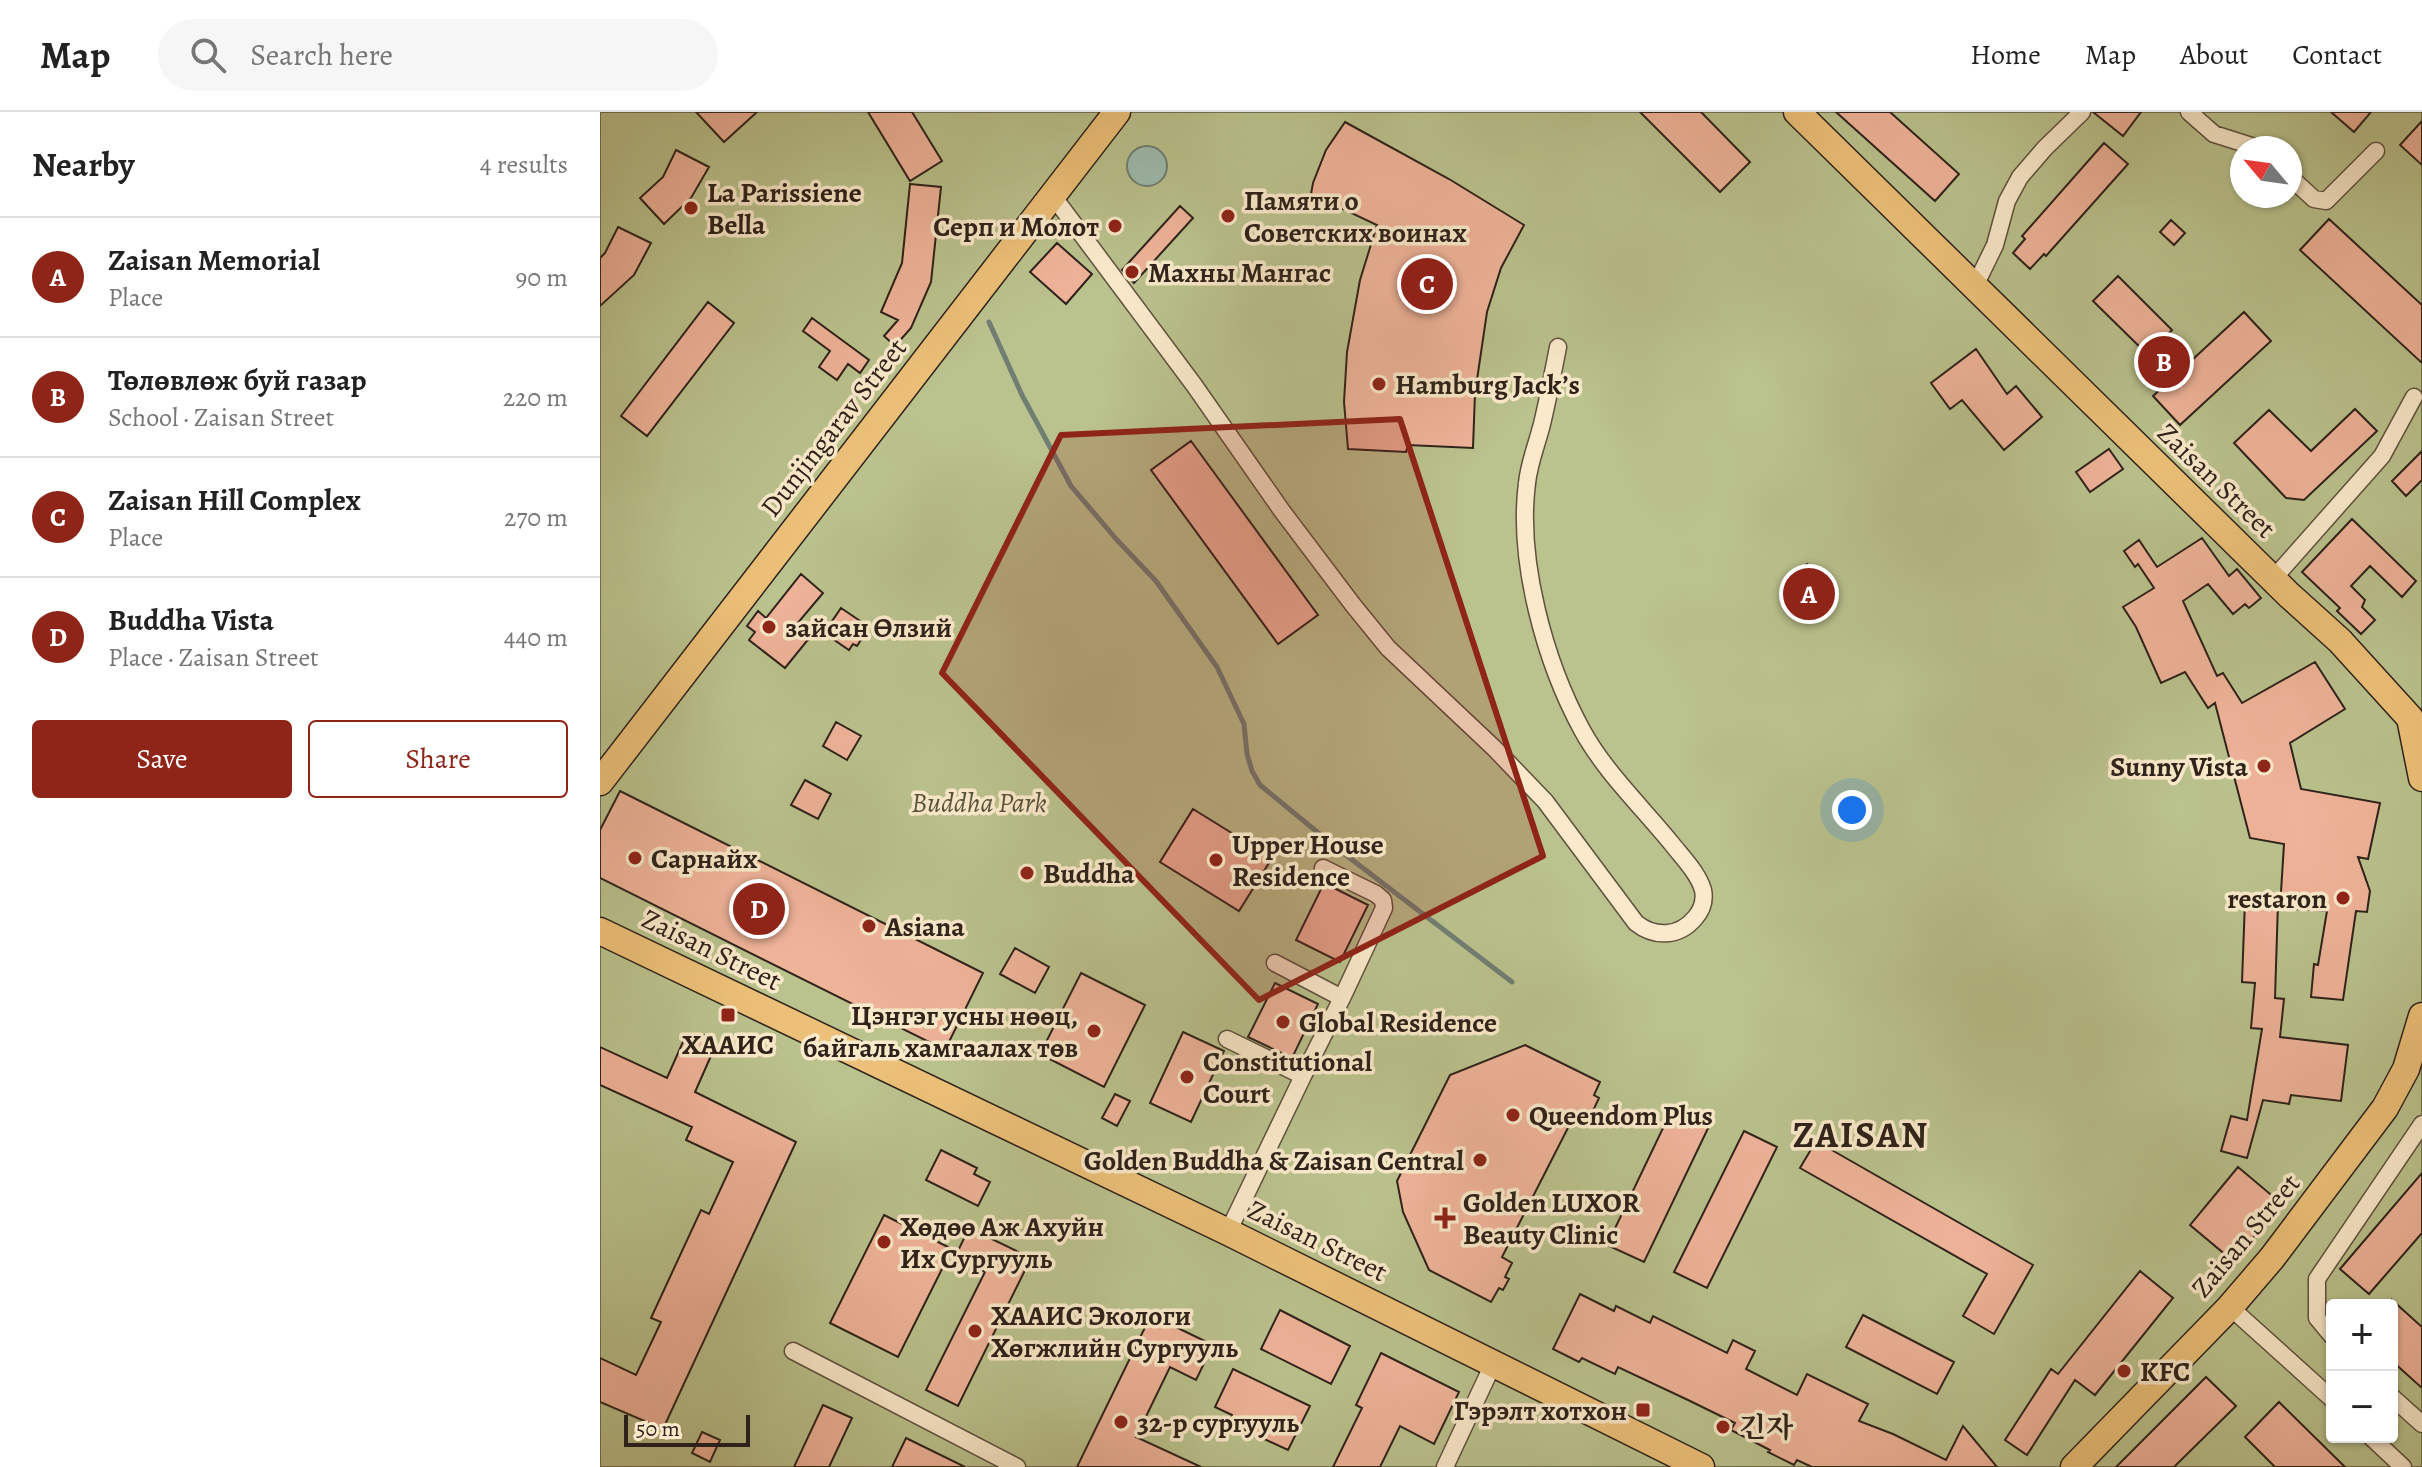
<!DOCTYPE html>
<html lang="en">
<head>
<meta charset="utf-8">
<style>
	body { margin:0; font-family:Alegreya,"Noto Serif KR",serif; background:#f6f6f6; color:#222 }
	.controls { position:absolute; right:24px; bottom:24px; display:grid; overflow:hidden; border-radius:8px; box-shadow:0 2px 6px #0004 }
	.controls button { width:72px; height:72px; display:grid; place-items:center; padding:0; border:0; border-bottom:2px solid #e0e0e0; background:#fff; color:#222; font:40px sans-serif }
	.compass { position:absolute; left:1630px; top:24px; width:72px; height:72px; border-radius:50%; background:#fff; box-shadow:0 2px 6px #0004; rotate:299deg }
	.scale { position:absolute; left:24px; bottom:20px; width:126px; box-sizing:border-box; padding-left:8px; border:4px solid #2e221a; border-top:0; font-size:22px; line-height:28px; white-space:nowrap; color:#2e221a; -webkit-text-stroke:6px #faeacb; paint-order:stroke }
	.you { position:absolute; left:1252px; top:698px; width:28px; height:28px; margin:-20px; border:6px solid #fff; border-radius:50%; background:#1a73e8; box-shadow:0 0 0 12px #1a73e833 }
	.badge { display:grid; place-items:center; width:52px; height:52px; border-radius:50%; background:#8f2418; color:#fff; font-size:26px; font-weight:700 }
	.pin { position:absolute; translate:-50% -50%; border:4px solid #fff; box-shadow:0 2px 8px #0006 }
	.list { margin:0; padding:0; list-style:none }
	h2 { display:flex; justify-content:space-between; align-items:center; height:104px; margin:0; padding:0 32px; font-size:34px }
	h2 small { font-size:26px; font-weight:400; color:#767676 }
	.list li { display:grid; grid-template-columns:52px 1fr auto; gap:24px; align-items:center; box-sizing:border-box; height:120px; padding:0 32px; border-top:2px solid #e0e0e0 }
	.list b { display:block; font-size:30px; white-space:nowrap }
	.list p { margin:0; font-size:26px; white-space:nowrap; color:#767676 }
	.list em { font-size:26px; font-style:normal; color:#767676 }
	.actions { display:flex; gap:16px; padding:24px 32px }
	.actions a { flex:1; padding:18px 0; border:2px solid #8f2418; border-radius:8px; text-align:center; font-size:28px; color:#8f2418 }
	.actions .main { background:#8f2418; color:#fff }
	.icon { flex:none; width:44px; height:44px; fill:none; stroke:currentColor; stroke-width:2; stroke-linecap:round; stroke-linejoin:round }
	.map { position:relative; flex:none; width:1822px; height:1355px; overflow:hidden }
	header { display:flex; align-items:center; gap:48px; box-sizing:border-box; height:112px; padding:0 40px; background:#fff; border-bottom:2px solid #e0e0e0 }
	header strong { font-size:38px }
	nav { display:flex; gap:44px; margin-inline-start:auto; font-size:28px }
	.search { width:560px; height:72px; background:#f6f6f6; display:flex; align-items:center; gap:20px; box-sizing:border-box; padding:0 28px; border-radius:44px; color:#767676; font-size:30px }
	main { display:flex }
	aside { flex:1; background:#fff }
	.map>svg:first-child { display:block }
	.green { fill:#bac28d; stroke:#747254; stroke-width:2; fill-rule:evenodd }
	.water { fill:#9dbcae; stroke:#717e73; stroke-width:2 }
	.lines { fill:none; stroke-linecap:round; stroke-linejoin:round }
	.stream { stroke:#717e73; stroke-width:5 }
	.building { fill:#efb399; stroke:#2e221a; stroke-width:2 }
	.minor-casing { stroke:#60513f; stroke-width:19 }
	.primary-casing { stroke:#2e221a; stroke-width:29 }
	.minor { stroke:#faeacb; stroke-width:16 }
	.primary { stroke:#ecc078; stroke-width:26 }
	.marked { fill:#8f2418; fill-opacity:0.2; stroke:#8f2418; stroke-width:6; stroke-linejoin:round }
	.poi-dot { fill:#8f2418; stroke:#faeacb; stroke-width:3 }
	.labels { text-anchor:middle; stroke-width:7; stroke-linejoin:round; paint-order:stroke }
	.poi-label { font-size:28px; font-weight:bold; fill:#2e221a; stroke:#faeacb; text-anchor:start }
	.street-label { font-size:28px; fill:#2e221a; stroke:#faeacb }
	.park-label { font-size:28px; font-style:italic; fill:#58523c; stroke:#faeacb }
	.district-label { font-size:36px; font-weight:bold; letter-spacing:2px; fill:#2e221a; stroke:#faeacb }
</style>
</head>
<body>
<header>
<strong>Map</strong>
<div class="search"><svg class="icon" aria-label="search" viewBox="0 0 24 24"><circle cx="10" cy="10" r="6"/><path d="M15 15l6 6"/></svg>Search here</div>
<nav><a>Home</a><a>Map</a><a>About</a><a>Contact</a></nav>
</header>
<main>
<aside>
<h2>Nearby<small>4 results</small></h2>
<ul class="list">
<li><span class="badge">A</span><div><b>Zaisan Memorial</b><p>Place</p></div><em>90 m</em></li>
<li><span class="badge">B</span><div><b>Төлөвлөж буй газар</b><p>School · Zaisan Street</p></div><em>220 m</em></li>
<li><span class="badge">C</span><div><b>Zaisan Hill Complex</b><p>Place</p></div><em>270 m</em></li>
<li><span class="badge">D</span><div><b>Buddha Vista</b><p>Place · Zaisan Street</p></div><em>440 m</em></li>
</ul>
<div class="actions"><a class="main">Save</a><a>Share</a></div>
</aside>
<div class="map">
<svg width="1822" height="1355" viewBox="0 0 1822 1355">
	<rect width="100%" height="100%" fill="#f8dfaf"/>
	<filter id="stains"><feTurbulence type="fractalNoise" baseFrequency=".0025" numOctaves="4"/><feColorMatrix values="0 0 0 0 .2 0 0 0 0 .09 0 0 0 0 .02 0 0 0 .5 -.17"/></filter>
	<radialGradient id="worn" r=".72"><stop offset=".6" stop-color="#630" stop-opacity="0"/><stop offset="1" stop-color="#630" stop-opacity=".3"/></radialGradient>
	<path class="green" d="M 0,0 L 1822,0 L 1822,1355 L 0,1355 ZM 1642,36 L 1690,36 L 1690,84 L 1642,84 ZM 1732,1193 L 1792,1193 L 1792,1325 L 1732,1325 Z"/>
	<path class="water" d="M527 54a20 20 0 1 1 40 0a20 20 0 1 1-40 0Z"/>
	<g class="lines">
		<path class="stream" d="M 389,210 L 422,283 L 471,374 L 517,428 L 556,469 L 617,555 L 644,612 L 647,642 L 652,659 L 660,673 L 738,737 L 912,870"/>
	</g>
	<path class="building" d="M 96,0 L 157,0 L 124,30 Z
		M 268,0 L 312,0 L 342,49 L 310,69 Z
		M 1040,0 L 1101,0 L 1150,50 L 1120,80 Z
		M 1236,0 L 1290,0 L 1359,62 L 1335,89 Z
		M 1493,0 L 1541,0 L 1523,24 Z
		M 1731,0 L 1771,0 L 1754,20 Z
		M 1822,9 L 1822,53 L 1800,33 Z
		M 745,10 L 849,67 L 924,113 L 901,156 L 887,200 L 875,281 L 873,336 L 808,333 L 806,340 L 748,337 L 744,290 L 747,240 L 760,168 L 777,113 L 711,82 L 713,71 L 726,38 Z
		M 1504,31 L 1528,52 L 1446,144 L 1444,142 L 1430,157 L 1413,141 L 1425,127 L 1422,124 Z
		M 76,38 L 109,55 L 91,86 L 64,112 L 40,86 L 63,65 Z
		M 310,72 L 341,75 L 331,170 L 311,216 L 295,234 L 284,224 L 298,208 L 281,200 L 302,151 Z
		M 580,94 L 593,106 L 534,171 L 522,158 Z
		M 1729,107 L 1822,193 L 1822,251 L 1700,138 Z
		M 1571,108 L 1585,121 L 1574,133 L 1560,120 Z
		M 18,115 L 51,131 L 34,163 L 0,194 L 0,146 L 5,141 Z
		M 457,131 L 492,162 L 466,192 L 430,160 Z
		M 1518,164 L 1572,218 L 1548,243 L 1493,189 Z
		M 108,190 L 134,211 L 47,324 L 21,304 Z
		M 1644,200 L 1671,229 L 1580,313 L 1553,284 Z
		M 212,206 L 269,248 L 260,261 L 248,252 L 237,268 L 219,255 L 230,239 L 203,219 Z
		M 1376,237 L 1407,282 L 1416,274 L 1442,305 L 1404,338 L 1362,288 L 1350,297 L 1331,271 Z
		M 1755,297 L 1777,319 L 1704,388 L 1686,386 L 1634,331 L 1669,298 L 1711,339 Z
		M 591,329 L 718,503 L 678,532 L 551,358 Z
		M 1509,337 L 1523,357 L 1490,380 L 1476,360 Z
		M 1822,339 L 1822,368 L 1806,384 L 1792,369 Z
		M 1752,407 L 1816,469 L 1802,485 L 1770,454 L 1751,474 L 1765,488 L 1762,495 L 1775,508 L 1761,522 L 1737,499 L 1740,496 L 1702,460 Z
		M 1602,426 L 1629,464 L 1637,457 L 1661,486 L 1649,496 L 1645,492 L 1633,502 L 1608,472 L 1583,489 L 1617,564 L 1623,561 L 1642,591 L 1715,550 L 1745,597 L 1690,631 L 1701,677 L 1780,691 L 1768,747 L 1758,745 L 1770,779 L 1767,800 L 1756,799 L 1743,888 L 1711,885 L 1714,852 L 1718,853 L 1727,799 L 1680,796 L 1684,732 L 1650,726 L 1615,591 L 1608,596 L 1585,560 L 1561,571 L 1536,515 L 1523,495 L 1554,476 L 1538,452 L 1535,455 L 1524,439 L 1539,428 L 1557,455 Z
		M 1207,452 L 1226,467 L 1233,481 L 1232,488 L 1225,501 L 1211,507 L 1196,503 L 1191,498 L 1186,484 L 1190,469 Z
		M 201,462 L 223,481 L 196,513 L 211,524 L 185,556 L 149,528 L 155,520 L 147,514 L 158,499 L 166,506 Z
		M 241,496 L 269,515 L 257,534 L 253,532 L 249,538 L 224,521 Z
		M 236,610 L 261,624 L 247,648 L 223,634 Z
		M 205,668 L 231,682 L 218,707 L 191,693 Z
		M 20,679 L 383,861 L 345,938 L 0,766 L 0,718 Z
		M 593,697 L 672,746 L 639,799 L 560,750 Z
		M 724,771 L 768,793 L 740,850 L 696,828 Z
		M 1645,789 L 1678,791 L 1675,886 L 1684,887 L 1680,925 L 1748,933 L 1741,989 L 1691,983 L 1689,992 L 1663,988 L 1647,1046 L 1621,1039 L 1631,1004 L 1647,1008 L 1662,917 L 1651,916 L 1655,871 L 1642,870 Z
		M 415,836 L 449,855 L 435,881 L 400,862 Z
		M 481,861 L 545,893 L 504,975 L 440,942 Z
		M 675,871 L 718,892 L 692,946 L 648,925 Z
		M 583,920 L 624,939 L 591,1010 L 550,991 Z
		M 86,923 L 104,923 L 114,937 L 95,980 L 196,1030 L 63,1317 L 0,1290 L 0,1246 L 36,1263 L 61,1210 L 51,1206 L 101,1098 L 109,1102 L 133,1050 L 86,1028 L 92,1015 L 0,973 L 0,935 L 67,966 Z
		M 925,933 L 1000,970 L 994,983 L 999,986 L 992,1001 L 986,998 L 981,1009 L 973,1006 L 902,1145 L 912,1151 L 905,1165 L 909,1167 L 903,1178 L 899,1176 L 891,1190 L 829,1158 L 803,1100 L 797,1069 L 850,963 Z
		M 515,982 L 530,989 L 517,1014 L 502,1006 Z
		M 1074,993 L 1111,1010 L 1044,1150 L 1007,1133 Z
		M 1144,1019 L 1177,1035 L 1107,1176 L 1074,1160 Z
		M 1216,1029 L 1433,1153 L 1394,1222 L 1363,1204 L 1387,1162 L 1200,1056 Z
		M 341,1038 L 377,1056 L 374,1062 L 390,1070 L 378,1094 L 326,1068 Z
		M 1638,1055 L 1682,1092 L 1633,1149 L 1590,1113 Z
		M 1822,1061 L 1822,1121 L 1769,1182 L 1740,1157 Z
		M 284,1103 L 352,1137 L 298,1245 L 230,1211 Z
		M 369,1116 L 431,1146 L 358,1294 L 326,1278 L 385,1160 L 355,1145 Z
		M 1540,1159 L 1573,1186 L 1495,1283 L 1475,1268 L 1427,1343 L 1405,1328 L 1451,1257 L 1458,1262 Z
		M 980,1182 L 1014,1199 L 1016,1194 L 1050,1211 L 1053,1204 L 1127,1241 L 1133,1228 L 1155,1239 L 1146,1257 L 1197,1283 L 1207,1262 L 1268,1292 L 1259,1309 L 1293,1322 L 1346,1348 L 1363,1314 L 1397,1355 L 1212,1355 L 1197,1348 L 1194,1353 L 1168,1340 L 1170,1338 L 1131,1318 L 1135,1311 L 1088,1288 L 1018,1255 L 1015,1262 L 982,1246 L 979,1250 L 953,1237 Z
		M 1792,1188 L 1822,1215 L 1822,1276 L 1792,1249 Z
		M 680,1198 L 750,1234 L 731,1272 L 661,1237 Z
		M 551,1203 L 613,1233 L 596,1268 L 570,1255 L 536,1325 L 601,1355 L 477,1355 Z
		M 1263,1203 L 1354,1250 L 1337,1282 L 1246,1235 Z
		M 781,1241 L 859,1280 L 834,1332 L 800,1314 L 780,1355 L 733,1355 L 762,1296 L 756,1293 Z
		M 633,1257 L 710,1294 L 688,1338 L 628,1310 L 632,1303 L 615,1295 Z
		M 1606,1265 L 1636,1294 L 1574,1355 L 1516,1355 Z
		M 1679,1290 L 1745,1355 L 1675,1355 L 1645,1325 Z
		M 223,1293 L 252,1306 L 229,1355 L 194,1355 Z
		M 102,1320 L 120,1328 L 110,1350 L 92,1341 Z
		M 306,1326 L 365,1355 L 292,1355 Z"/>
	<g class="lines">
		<defs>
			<path id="minor" d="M 1589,0 L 1614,22 L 1658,36
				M 1690,65 L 1714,87 L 1726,89 L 1776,39
				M 453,84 L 594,273 L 682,399 L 753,493 L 788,536 L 894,636 L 945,689 L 1036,811 C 1055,826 1079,825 1095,806 C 1102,798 1105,788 1103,778 C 1098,761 1083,746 1072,732 C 1042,695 1005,660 982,618 C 945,550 917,449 927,371 C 929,351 937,332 942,312 C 948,287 953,261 958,235
				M 1375,174 L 1395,133 L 1407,89 L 1420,65 L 1445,36 L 1482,0
				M 1673,467 L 1782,344 L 1814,285
				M 723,756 L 776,782 L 783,788 L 784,796 L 742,886
				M 675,851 L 742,886 L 703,964
				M 627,927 L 703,964 L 628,1120
				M 1630,1195 L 1732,1287
				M 1732,1224 L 1717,1206 L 1717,1167 L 1822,1012
				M 193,1239 L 417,1355
				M 1792,1285 L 1822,1312
				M 1771,1325 L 1803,1355
				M 845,1355 L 894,1250"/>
			<path id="primary" d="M 1197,0 L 1689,483 L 1740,529 L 1810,606 L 1822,666
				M 0,670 L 517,0
				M 0,819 L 628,1120 L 1101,1355
				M 1474,1355 L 1630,1195 L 1672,1146 L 1785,996 L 1806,957 L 1822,904"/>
		</defs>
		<use href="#minor" class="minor-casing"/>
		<use href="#primary" class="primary-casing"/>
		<use href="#minor" class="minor"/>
		<use href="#primary" class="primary"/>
	</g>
	<path class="marked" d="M 800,307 L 943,744 L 659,888 L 342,561 L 461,323 Z"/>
	<g class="poi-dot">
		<circle cx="91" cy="96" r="8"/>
		<circle cx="628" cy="104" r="8"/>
		<circle cx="515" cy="114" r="8"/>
		<circle cx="532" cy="160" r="8"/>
		<circle cx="779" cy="272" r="8"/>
		<circle cx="169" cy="515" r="8"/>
		<circle cx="1664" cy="654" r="8"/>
		<circle cx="35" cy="746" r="8"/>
		<circle cx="616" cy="748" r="8"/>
		<circle cx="427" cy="761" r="8"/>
		<circle cx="1743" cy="786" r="8"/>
		<circle cx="269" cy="814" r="8"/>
		<rect x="120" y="895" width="16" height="16" rx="4"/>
		<circle cx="683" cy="910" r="8"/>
		<circle cx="494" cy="919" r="8"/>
		<circle cx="587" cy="965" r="8"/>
		<circle cx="913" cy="1003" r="8"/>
		<circle cx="880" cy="1048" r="8"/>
		<path d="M841 1094h8v8h8v8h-8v8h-8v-8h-8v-8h8z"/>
		<circle cx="284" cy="1130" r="8"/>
		<circle cx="375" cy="1219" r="8"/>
		<circle cx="1524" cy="1259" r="8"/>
		<rect x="1035" y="1290" width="16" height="16" rx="4"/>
		<circle cx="521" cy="1310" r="8"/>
		<circle cx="1123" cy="1315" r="8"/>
	</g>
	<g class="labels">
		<g class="poi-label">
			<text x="107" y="90">La Parissiene<tspan x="107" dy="32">Bella</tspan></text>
			<text x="644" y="98">Памяти о<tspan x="644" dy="32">Советских воинах</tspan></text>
			<text x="499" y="124" text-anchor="end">Серп и Молот</text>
			<text x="548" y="170">Махны Мангас</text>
			<text x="795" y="282">Hamburg Jack’s</text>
			<text x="185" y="525">зайсан Өлзий</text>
			<text x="1648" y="664" text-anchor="end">Sunny Vista</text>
			<text x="632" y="742">Upper House<tspan x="632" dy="32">Residence</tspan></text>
			<text x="51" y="756">Сарнайх</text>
			<text x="443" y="771">Buddha</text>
			<text x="1727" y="796" text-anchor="end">restaron</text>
			<text x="285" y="824">Asiana</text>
			<text x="478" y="913" text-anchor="end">Цэнгэг усны нөөц,<tspan x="478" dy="32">байгаль хамгаалах төв</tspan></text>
			<text x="699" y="920">Global Residence</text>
			<text x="128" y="942" text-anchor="middle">ХААИС</text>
			<text x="603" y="959">Constitutional<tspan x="603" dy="32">Court</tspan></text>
			<text x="929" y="1013">Queendom Plus</text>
			<text x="864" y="1058" text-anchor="end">Golden Buddha &amp; Zaisan Central</text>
			<text x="863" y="1100">Golden LUXOR<tspan x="863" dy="32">Beauty Clinic</tspan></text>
			<text x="300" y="1124">Хөдөө Аж Ахуйн<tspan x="300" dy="32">Их Сургууль</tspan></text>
			<text x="391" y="1213">ХААИС Экологи<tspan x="391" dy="32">Хөгжлийн Сургууль</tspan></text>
			<text x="1540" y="1269">KFC</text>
			<text x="1027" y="1308" text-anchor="end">Гэрэлт хотхон</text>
			<text x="537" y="1320">32-р сургууль</text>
			<text x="1139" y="1325">긴자</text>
		</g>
		<g class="street-label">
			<text transform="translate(233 315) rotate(-52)" y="10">Dunjingarav Street</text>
			<text transform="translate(1617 368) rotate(44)" y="10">Zaisan Street</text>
			<text transform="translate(112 837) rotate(26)" y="10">Zaisan Street</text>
			<text transform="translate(1645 1123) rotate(-50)" y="10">Zaisan Street</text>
			<text transform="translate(718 1128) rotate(26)" y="10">Zaisan Street</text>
		</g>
		<g class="park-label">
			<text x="379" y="700">Buddha Park</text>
		</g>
		<g class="district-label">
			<text x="1261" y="1035">ZAISAN</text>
		</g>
	</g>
	<rect width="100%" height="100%" filter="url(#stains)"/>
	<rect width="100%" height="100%" fill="url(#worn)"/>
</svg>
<div class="controls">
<button>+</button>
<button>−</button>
</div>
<svg class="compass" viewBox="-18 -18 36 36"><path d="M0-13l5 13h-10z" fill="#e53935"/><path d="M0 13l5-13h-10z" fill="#767676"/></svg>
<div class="scale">50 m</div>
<div class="you"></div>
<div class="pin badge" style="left:1209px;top:482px">A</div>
<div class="pin badge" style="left:1564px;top:250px">B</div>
<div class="pin badge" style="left:827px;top:172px">C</div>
<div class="pin badge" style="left:159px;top:797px">D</div>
</div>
</main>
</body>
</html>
